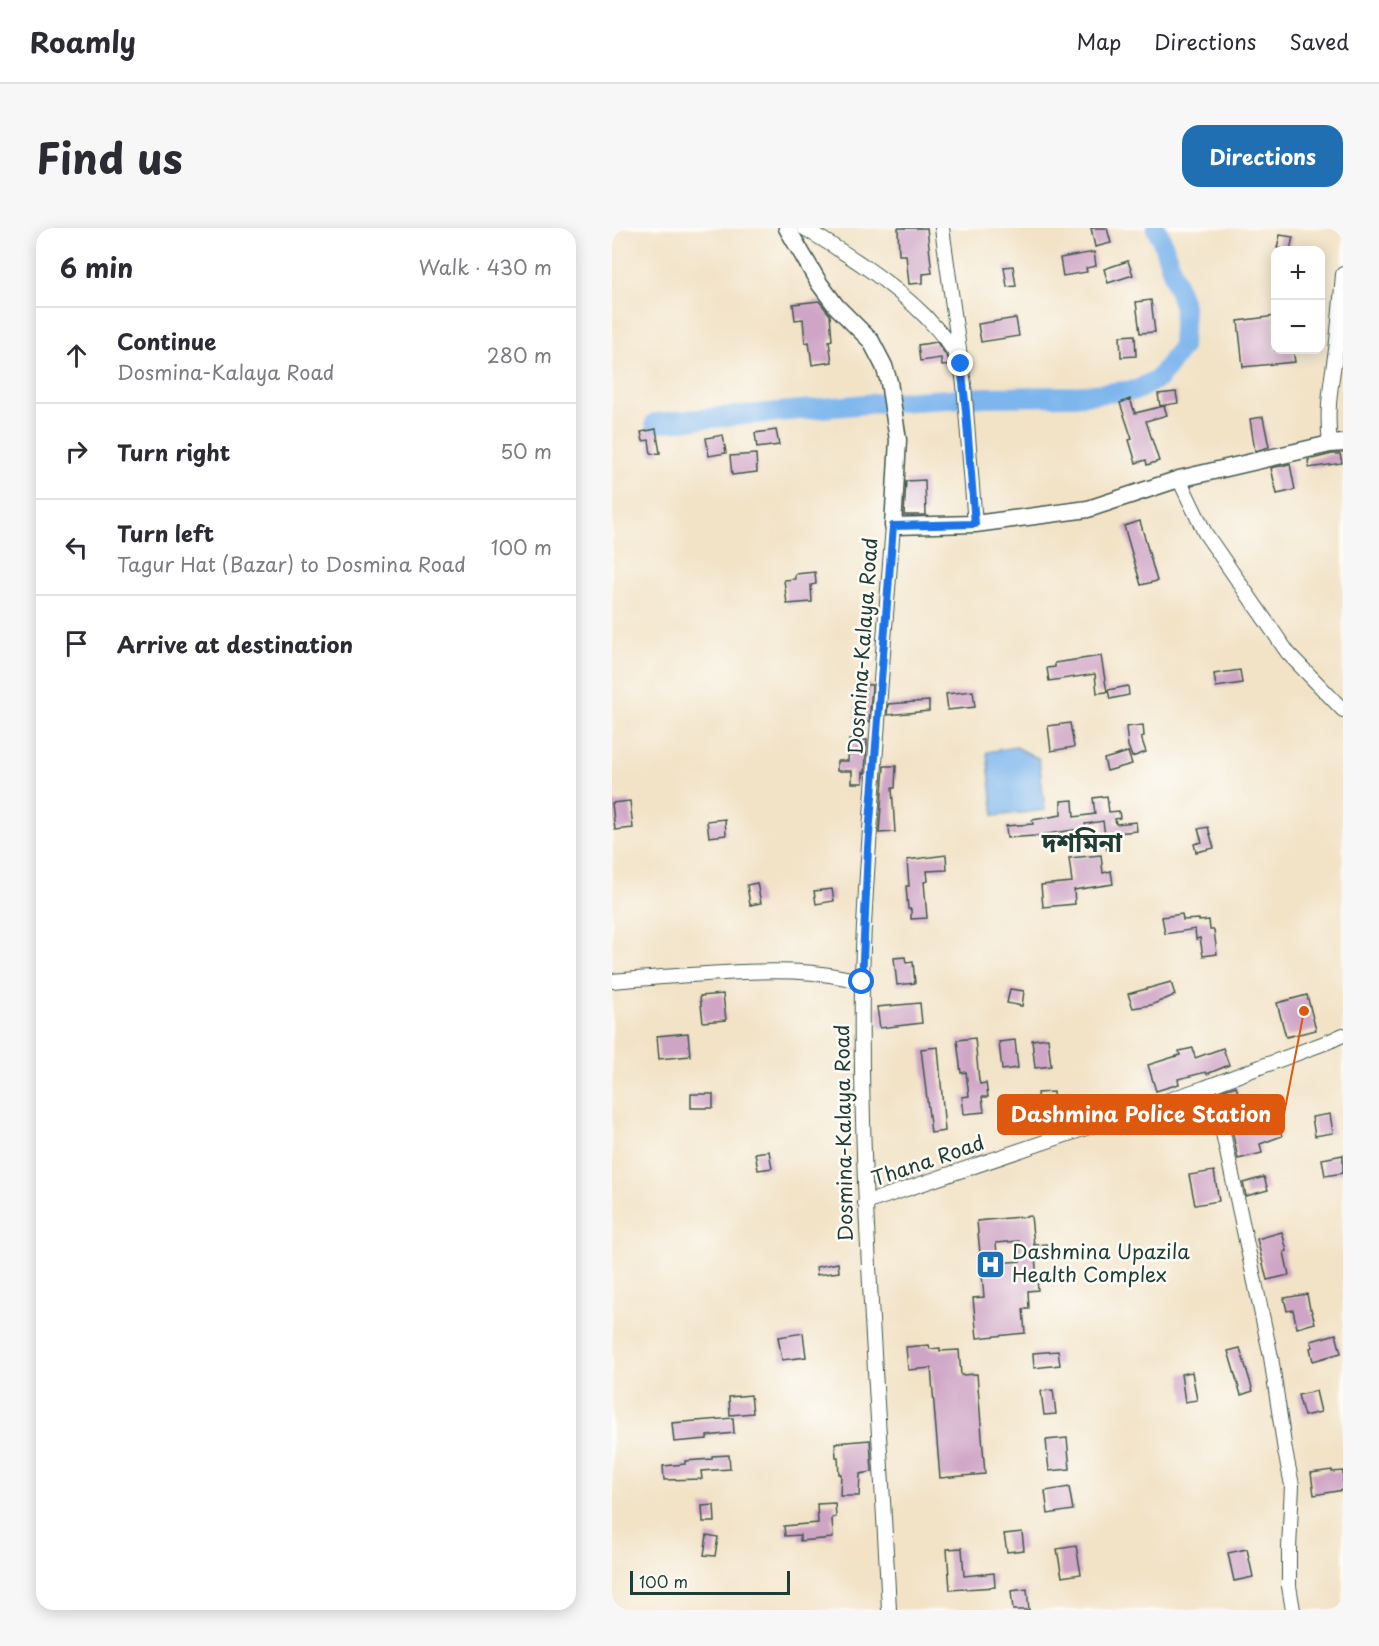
<!DOCTYPE html>
<html lang="en">
<head>
<meta charset="utf-8">
<style>
	body { margin:0; font-family:"Playpen Sans","Noto Sans Bengali",sans-serif; background:#f7f7f7; color:#2b2b33 }
	.controls { position:absolute; right:18px; top:18px; display:grid; overflow:hidden; border-radius:12px; box-shadow:0 3px 15px #0003 }
	.controls button { width:54px; height:54px; display:grid; place-items:center; padding:0; border:0; border-bottom:2px solid #e1e1e2; background:#fff; color:#2b2b33; font:30px sans-serif }
	.scale { position:absolute; left:18px; bottom:15px; width:160px; box-sizing:border-box; padding-left:6px; border:3px solid #1f3d34; border-top:0; font-size:16px; line-height:21px; white-space:nowrap; color:#1f3d34; -webkit-text-stroke:4px #fdfcf7; paint-order:stroke }
	.stop { position:absolute; width:18px; height:18px; margin:-14px; border:4px solid #1a73e8; border-radius:50%; background:#fff }
	.stop.end { background:#1a73e8; border-color:#fff; box-shadow:0 2px 6px #0008 }
	.list { margin:0; padding:0; list-style:none }
	h2 { display:flex; justify-content:space-between; align-items:center; height:78px; margin:0; padding:0 24px; font-size:26px }
	h2 small { font-size:20px; font-weight:400; color:#7c7c81 }
	.list li { display:grid; grid-template-columns:39px 1fr auto; gap:18px; align-items:center; box-sizing:border-box; height:96px; padding:0 24px; border-top:2px solid #e1e1e2 }
	.list b { display:block; font-size:22px; white-space:nowrap }
	.list p { margin:0; font-size:20px; white-space:nowrap; color:#7c7c81 }
	.list em { font-size:20px; font-style:normal; color:#7c7c81 }
	.icon { flex:none; width:33px; height:33px; fill:none; stroke:currentColor; stroke-width:2; stroke-linecap:round; stroke-linejoin:round }
	.map { position:relative; flex:none; width:731px; height:1382px; overflow:hidden; border-radius:18px }
	header { display:flex; align-items:center; gap:36px; box-sizing:border-box; height:84px; padding:0 30px; background:#fff; border-bottom:2px solid #e1e1e2 }
	header strong { font-size:28px }
	nav { display:flex; gap:33px; margin-inline-start:auto; font-size:21px }
	.intro { display:flex; align-items:center; justify-content:space-between; box-sizing:border-box; height:144px; padding:0 36px }
	h1 { margin:0; font-size:42px }
	.button { padding:15px 27px; border-radius:18px; background:#1f6fb2; color:#fff; font-size:21px; font-weight:700 }
	main { display:flex; gap:36px; padding:0 36px }
	aside { flex:1; background:#fff; border-radius:18px; box-shadow:0 3px 15px #0003 }
	.map>svg:first-child { display:block }
	.water { fill:#7db5ed; stroke:#4e7990; stroke-width:1.5 }
	.lines { fill:none; stroke-linecap:round; stroke-linejoin:round }
	.river { stroke:#7db5ed; stroke-width:20 }
	.building { fill:#cfa5c6; fill-rule:evenodd }
	.minor-casing { stroke:#3f564a; stroke-width:16 }
	.major-casing { stroke:#3f564a; stroke-width:19 }
	.minor { stroke:#fff; stroke-width:14 }
	.major { stroke:#fff; stroke-width:16 }
	.route { stroke:#1a73e8; stroke-width:8 }
	.labels { text-anchor:middle; stroke-width:5; stroke-linejoin:round; paint-order:stroke }
	.street-label { font-size:20px; fill:#1f3d34; stroke:#fdfcf7 }
	.poi-label { font-size:20px; fill:#1f3d34; stroke:#fdfcf7; text-anchor:start }
	.district-label { font-size:26px; font-weight:bold; fill:#1f3d34; stroke:#fdfcf7 }
	.leader { fill:none; stroke:#de580e; stroke-width:2 }
	.callout-dot { fill:#de580e; stroke:#fdfcf7; stroke-width:2 }
	.callout { fill:#de580e; stroke:#de580e; stroke-width:2 }
	.callout-label { font-size:21px; text-anchor:middle; font-weight:bold; fill:#fff }
</style>
</head>
<body>
<header>
<strong>Roamly</strong>
<nav><a>Map</a><a>Directions</a><a>Saved</a></nav>
</header>
<div class="intro"><h1>Find us</h1><a class="button">Directions</a></div>
<main>
<aside>
<h2>6 min<small>Walk · 430 m</small></h2>
<ul class="list">
<li><svg class="icon" aria-label="ahead" viewBox="0 0 24 24"><path d="M12 20V5M6 11l6-6 6 6"/></svg><div><b>Continue</b><p>Dosmina-Kalaya Road</p></div><em>280 m</em></li>
<li><svg class="icon" aria-label="right" viewBox="0 0 24 24"><path d="M7 20v-9h11M14 6l5 5-5 5"/></svg><div><b>Turn right</b></div><em>50 m</em></li>
<li><svg class="icon" aria-label="left" viewBox="0 0 24 24"><path d="M17 20v-9H6M10 6l-5 5 5 5"/></svg><div><b>Turn left</b><p>Tagur Hat (Bazar) to Dosmina Road</p></div><em>100 m</em></li>
<li><svg class="icon" aria-label="arrive" viewBox="0 0 24 24"><path d="M6 21V4h12l-3 4 3 4H6"/></svg><div><b>Arrive at destination</b></div></li>
</ul>
</aside>
<div class="map">
<svg width="731" height="1382" viewBox="0 0 731 1382">
	<rect width="100%" height="100%" fill="#fdfcf7"/>
	<filter id="ink" filterUnits="userSpaceOnUse"><feTurbulence type="fractalNoise" baseFrequency=".0167" numOctaves="2"/><feDisplacementMap in="SourceGraphic" scale="12" xChannelSelector="R" yChannelSelector="G"/><feConvolveMatrix kernelMatrix="1 2 1 2 8 2 1 2 1" color-interpolation-filters="sRGB"/></filter>
	<filter id="wash" filterUnits="userSpaceOnUse"><feTurbulence type="fractalNoise" baseFrequency=".008" numOctaves="4" result="noise"/><feDisplacementMap in="SourceGraphic" scale="24" xChannelSelector="R" yChannelSelector="G"/><feGaussianBlur stdDeviation="1.35" result="paint"/><feColorMatrix in="noise" values="0 0 0 0 0 0 0 0 0 0 0 0 0 0 0 0 0 1.4 0 .05"/><feComposite in="paint" operator="in"/></filter>
	<g filter="url(#wash)">
		<rect width="100%" height="100%" fill="#f2e3c7"/>
		<path class="water" d="M 404,519 L 427,531 L 433,582 L 382,588 L 375,524 Z"/>
		<g class="lines">
			<path class="river" d="M 43,195 L 266,175 L 373,169 L 461,168 L 525,162 L 547,150 L 570,119 L 572,79 L 549,10 L 544,0"/>
		</g>
		<g id="blocks">
			<path class="building" d="M 286,0 L 315,0 L 320,45 L 311,46 L 311,55 L 297,56 L 294,27 L 287,27 Z
				M 479,0 L 495,0 L 499,15 L 483,19 Z
				M 668,7 L 681,9 L 678,22 L 665,20 Z
				M 482,24 L 484,38 L 474,40 L 475,44 L 451,48 L 448,30 Z
				M 516,33 L 521,47 L 496,55 L 492,41 Z
				M 401,38 L 404,58 L 395,59 L 392,39 Z
				M 539,72 L 543,104 L 528,105 L 524,74 Z
				M 207,73 L 218,87 L 220,112 L 217,113 L 220,134 L 200,137 L 197,114 L 193,115 L 191,91 L 183,92 L 181,76 Z
				M 663,88 L 663,122 L 681,122 L 683,134 L 631,139 L 626,93 Z
				M 404,90 L 407,108 L 369,114 L 366,96 Z
				M 523,107 L 524,128 L 509,129 L 508,108 Z
				M 325,114 L 338,133 L 338,137 L 330,138 L 329,130 L 308,133 L 306,117 Z
				M 564,164 L 566,175 L 548,178 L 546,166 Z
				M 518,171 L 523,185 L 552,178 L 555,187 L 534,193 L 547,233 L 535,237 L 534,232 L 524,235 L 517,212 L 520,211 L 508,175 Z
				M 651,189 L 657,219 L 643,223 L 638,191 Z
				M 44,201 L 48,225 L 39,226 L 37,212 L 31,213 L 29,204 Z
				M 164,202 L 167,217 L 145,220 L 143,205 Z
				M 111,207 L 114,225 L 97,228 L 94,210 Z
				M 144,226 L 145,244 L 120,247 L 118,228 Z
				M 720,226 L 728,226 L 730,235 L 697,240 L 696,232 Z
				M 678,236 L 683,262 L 665,266 L 659,240 Z
				M 313,252 L 314,287 L 292,287 L 294,253 Z
				M 528,293 L 545,353 L 529,357 L 512,298 Z
				M 203,344 L 204,356 L 199,357 L 200,374 L 175,376 L 172,352 L 183,351 L 183,346 Z
				M 489,428 L 495,464 L 485,465 L 483,446 L 437,453 L 435,440 L 443,439 L 443,435 Z
				M 628,442 L 630,455 L 604,459 L 602,446 Z
				M 243,456 L 260,457 L 257,494 L 243,494 Z
				M 516,458 L 517,467 L 498,471 L 496,462 Z
				M 361,463 L 363,479 L 336,482 L 334,466 Z
				M 317,473 L 317,483 L 275,487 L 276,476 Z
				M 458,495 L 462,519 L 439,523 L 436,498 Z
				M 531,497 L 532,508 L 529,509 L 534,524 L 520,529 L 516,518 L 514,499 Z
				M 237,512 L 255,512 L 253,545 L 251,544 L 251,555 L 240,555 L 240,543 L 225,543 L 225,533 L 236,533 Z
				M 516,524 L 520,536 L 495,543 L 492,531 Z
				M 272,538 L 284,538 L 283,560 L 280,560 L 283,604 L 267,605 Z
				M 495,568 L 497,584 L 507,583 L 508,590 L 503,591 L 504,596 L 524,594 L 525,603 L 504,605 L 503,620 L 495,622 L 491,593 L 473,596 L 474,600 L 423,608 L 395,610 L 394,598 L 421,596 L 420,592 L 449,587 L 449,573 L 461,572 L 462,589 L 483,586 L 481,570 Z
				M 18,573 L 21,600 L 3,602 L 0,575 Z
				M 113,591 L 114,607 L 97,609 L 95,593 Z
				M 596,599 L 602,620 L 584,624 L 582,616 L 590,614 L 586,601 Z
				M 334,627 L 335,642 L 315,643 L 316,653 L 312,654 L 315,690 L 299,691 L 299,681 L 296,681 L 294,658 L 297,658 L 295,632 Z
				M 489,627 L 491,645 L 499,643 L 501,656 L 462,662 L 463,676 L 431,679 L 429,657 L 460,654 L 457,630 Z
				M 145,655 L 149,675 L 138,677 L 135,657 Z
				M 220,661 L 222,673 L 204,676 L 202,663 Z
				M 570,686 L 571,692 L 587,691 L 587,693 L 597,692 L 598,702 L 602,702 L 605,726 L 591,728 L 588,710 L 584,711 L 583,701 L 553,706 L 550,689 Z
				M 293,729 L 294,735 L 301,734 L 303,755 L 285,757 L 282,730 Z
				M 559,754 L 563,767 L 539,777 L 521,780 L 516,766 Z
				M 398,761 L 412,763 L 410,778 L 395,775 Z
				M 111,766 L 114,792 L 91,794 L 88,768 Z
				M 695,767 L 704,802 L 674,809 L 665,775 Z
				M 308,775 L 310,795 L 268,800 L 265,779 Z
				M 76,805 L 78,828 L 47,831 L 45,808 Z
				M 363,810 L 367,853 L 368,856 L 374,855 L 376,869 L 370,869 L 372,884 L 352,886 L 350,869 L 357,868 L 354,844 L 349,845 L 345,812 Z
				M 436,810 L 439,838 L 423,840 L 420,812 Z
				M 403,812 L 406,840 L 390,842 L 387,814 Z
				M 326,819 L 333,903 L 319,905 L 309,821 Z
				M 581,820 L 583,830 L 611,820 L 617,837 L 595,846 L 594,844 L 566,851 L 567,856 L 544,863 L 536,837 L 568,827 L 567,823 Z
				M 624,858 L 636,901 L 652,895 L 650,890 L 662,886 L 670,908 L 648,916 L 650,925 L 626,931 L 620,902 L 606,864 Z
				M 441,864 L 444,895 L 428,897 L 425,865 Z
				M 79,866 L 101,866 L 101,880 L 79,880 Z
				M 718,886 L 721,905 L 703,908 L 700,889 Z
				M 157,923 L 160,940 L 146,942 L 143,925 Z
				M 731,927 L 731,945 L 713,948 L 710,931 Z
				M 602,943 L 607,973 L 583,977 L 577,947 Z
				M 652,949 L 656,962 L 634,968 L 631,955 Z
				M 419,988 L 422,1017 L 435,1016 L 436,1027 L 423,1028 L 426,1062 L 416,1063 L 417,1081 L 411,1081 L 413,1105 L 365,1110 L 361,1070 L 372,1069 L 365,993 ZM 407,1013 L 409,1033 L 386,1035 L 384,1015 Z
				M 670,1004 L 675,1023 L 672,1024 L 677,1047 L 655,1052 L 645,1011 Z
				M 226,1035 L 227,1044 L 205,1047 L 204,1039 Z
				M 695,1066 L 698,1081 L 699,1081 L 703,1095 L 685,1100 L 681,1082 L 675,1083 L 672,1070 Z
				M 191,1105 L 194,1129 L 170,1132 L 166,1109 Z
				M 724,1106 L 729,1125 L 701,1133 L 698,1120 L 701,1119 L 699,1113 Z
				M 317,1117 L 318,1121 L 328,1120 L 328,1123 L 347,1122 L 349,1147 L 365,1146 L 373,1246 L 328,1250 L 319,1140 L 296,1142 L 294,1119 Z
				M 628,1120 L 641,1163 L 629,1167 L 616,1123 Z
				M 446,1123 L 448,1137 L 422,1140 L 421,1125 Z
				M 580,1144 L 585,1172 L 573,1174 L 569,1146 Z
				M 441,1162 L 444,1186 L 432,1187 L 429,1163 Z
				M 704,1163 L 709,1184 L 692,1188 L 686,1167 Z
				M 139,1167 L 141,1185 L 118,1187 L 117,1169 Z
				M 121,1190 L 122,1205 L 95,1208 L 95,1211 L 62,1214 L 60,1195 Z
				M 455,1210 L 458,1241 L 437,1243 L 434,1212 Z
				M 258,1212 L 260,1244 L 248,1246 L 247,1268 L 228,1268 L 229,1246 L 227,1246 L 226,1229 L 224,1229 L 223,1215 Z
				M 117,1227 L 118,1241 L 89,1243 L 90,1251 L 52,1252 L 51,1238 L 73,1236 L 73,1233 L 100,1231 L 100,1228 Z
				M 720,1242 L 720,1244 L 731,1243 L 731,1262 L 702,1267 L 699,1245 Z
				M 457,1259 L 461,1282 L 436,1286 L 433,1263 Z
				M 223,1275 L 224,1289 L 220,1290 L 221,1310 L 188,1313 L 188,1307 L 173,1308 L 172,1298 L 206,1295 L 205,1276 Z
				M 102,1277 L 103,1294 L 91,1294 L 90,1278 Z
				M 410,1304 L 412,1322 L 395,1324 L 392,1306 Z
				M 95,1307 L 106,1309 L 103,1328 L 92,1327 Z
				M 464,1318 L 469,1346 L 450,1349 L 445,1321 Z
				M 350,1320 L 352,1348 L 382,1345 L 383,1359 L 338,1362 L 335,1321 Z
				M 635,1321 L 641,1349 L 622,1353 L 616,1325 Z
				M 415,1361 L 417,1382 L 401,1382 L 399,1363 Z"/>
		</g>
	</g>
	<g filter="url(#ink)">
		<use href="#blocks" fill-opacity="0" stroke="#3f564a" stroke-width="1.5"/>
		<g class="lines">
			<defs>
				<path id="minor" d="M 192,0 C 235,26 277,52 313,88 C 325,101 336,112 345,128
					M 330,0 L 352,157 L 363,296
					M 718,216 C 714,181 719,156 724,122 C 727,97 729,71 731,46
					M 567,251 L 593,305 L 676,425 L 731,482
					M 0,753 C 37,750 74,747 112,745 C 159,742 204,741 250,754
					M 595,859 L 611,905 L 659,1129 L 673,1223 L 680,1257 L 677,1321 L 677,1358 L 681,1382
					M 253,975 L 592,860 L 718,813 L 731,807
					M 277,1382 C 267,1173 247,965 250,755 C 251,686 257,617 262,548 C 268,465 274,381 281,298"/>
				<path id="major" d="M 175,0 L 207,55 L 224,78 L 259,113 L 272,138 L 277,154 L 286,212 L 281,298 L 363,296 L 476,281 L 567,251 L 718,216 L 731,215"/>
			</defs>
			<use href="#minor" class="minor-casing"/>
			<use href="#major" class="major-casing"/>
			<use href="#minor" class="minor"/>
			<use href="#major" class="major"/>
		</g>
	</g>
	<g class="lines" filter="url(#ink)">
		<path class="route" d="M 250,754 L 256,620 L 281,298 L 363,296 L 354,183 L 349,136"/>
	</g>
	<defs>
		<symbol id="hospital-square" viewBox="-11 -11 22 22"><rect x="-9" y="-9" width="18" height="18" rx="4" fill="#1f6fb2" stroke="#fdfcf7"/><path d="M-5-5h3v3.5h4V-5h3V5h-3V1.5h-4V5h-3Z" fill="#fff"/></symbol>
	</defs>
	<g fill-rule="evenodd">
		<use href="#hospital-square" x="362" y="1020" width="33" height="33"/>
	</g>
	<g class="labels">
		<g class="street-label">
			<text transform="translate(251 418) rotate(-86)" y="7">Dosmina-Kalaya Road</text>
			<text transform="translate(232 905) rotate(-91)" y="7">Dosmina-Kalaya Road</text>
			<text transform="translate(316 933) rotate(-19)" y="7">Thana Road</text>
		</g>
		<g class="poi-label">
			<text x="400" y="1031">Dashmina Upazila<tspan x="400" dy="23">Health Complex</tspan></text>
		</g>
		<g class="district-label">
			<text x="470" y="624">দশমিনা</text>
		</g>
	</g>
	<path class="leader" d="M692 783L672 886"/>
	<circle class="callout-dot" cx="692" cy="783" r="6"/>
	<rect class="callout" x="386" y="867" width="286" height="39" rx="6"/>
	<g class="callout-label">
		<text x="529" y="894">Dashmina Police Station</text>
	</g>
</svg>
<div class="controls">
<button>+</button>
<button>−</button>
</div>
<div class="scale">100 m</div>
<div class="stop" style="left:250px;top:754px"></div>
<div class="stop end" style="left:349px;top:136px"></div>
</div>
</main>
</body>
</html>
